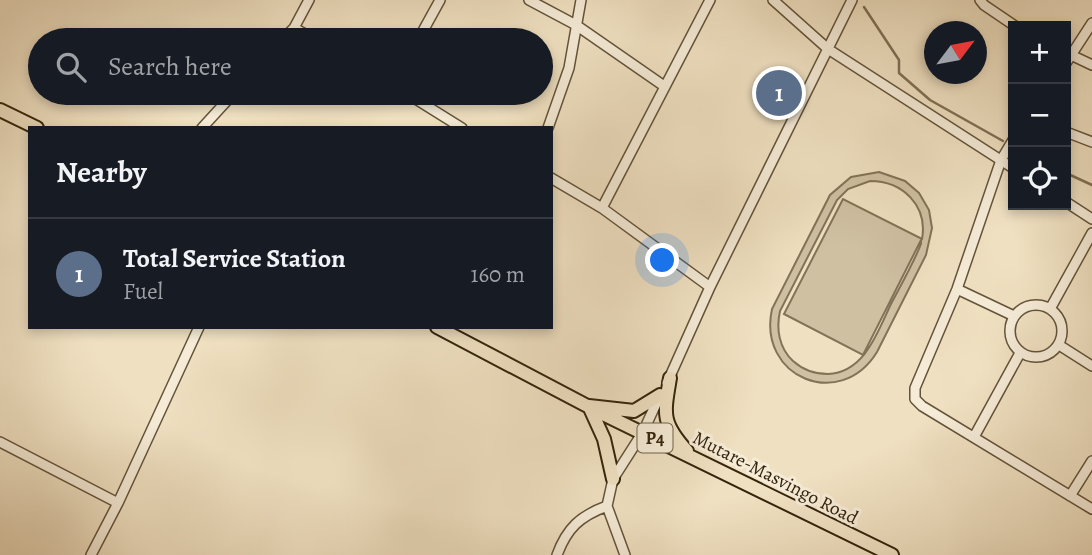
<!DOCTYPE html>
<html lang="en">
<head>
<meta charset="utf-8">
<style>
	body { margin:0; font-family:Alegreya,serif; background:#242831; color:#f1f3f6 }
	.controls { position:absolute; right:21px; top:21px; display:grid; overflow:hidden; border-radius:0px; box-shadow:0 4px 10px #0003 }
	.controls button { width:63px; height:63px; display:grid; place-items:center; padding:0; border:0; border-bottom:2px solid #363941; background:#171b24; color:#f1f3f6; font:35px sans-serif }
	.compass { position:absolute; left:924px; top:21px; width:63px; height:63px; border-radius:50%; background:#171b24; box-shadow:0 4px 10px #0003; rotate:58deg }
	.you { position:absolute; left:663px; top:261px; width:24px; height:24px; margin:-18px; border:5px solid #fff; border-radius:50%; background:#1a73e8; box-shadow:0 0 0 10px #1a73e833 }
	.badge { display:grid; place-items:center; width:46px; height:46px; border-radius:50%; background:#c59692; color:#fff; font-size:23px; font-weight:700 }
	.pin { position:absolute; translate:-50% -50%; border:4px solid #fff; box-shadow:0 2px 7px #0006 }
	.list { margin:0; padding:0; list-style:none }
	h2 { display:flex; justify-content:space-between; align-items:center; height:91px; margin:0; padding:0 28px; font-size:30px }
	h2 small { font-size:23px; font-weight:400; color:#9ea1a6 }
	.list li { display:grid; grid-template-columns:46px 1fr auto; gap:21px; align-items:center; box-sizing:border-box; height:112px; padding:0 28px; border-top:2px solid #363941 }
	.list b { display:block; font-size:26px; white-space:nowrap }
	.list p { margin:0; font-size:23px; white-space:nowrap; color:#9ea1a6 }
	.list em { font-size:23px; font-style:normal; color:#9ea1a6 }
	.icon { flex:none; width:38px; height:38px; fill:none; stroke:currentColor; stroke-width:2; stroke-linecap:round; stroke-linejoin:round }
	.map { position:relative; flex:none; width:1092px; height:555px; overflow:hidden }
	.search { position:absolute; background:#171b24; box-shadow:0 4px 10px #0003; left:28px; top:28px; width:525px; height:77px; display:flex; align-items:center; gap:18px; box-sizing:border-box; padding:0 24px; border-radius:38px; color:#9ea1a6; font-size:26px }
	.panel { position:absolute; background:#171b24; box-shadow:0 4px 10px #0003; left:28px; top:126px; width:525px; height:203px; border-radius:0px }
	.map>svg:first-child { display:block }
	.green { fill:#cfc0a2; stroke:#827257; stroke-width:2; fill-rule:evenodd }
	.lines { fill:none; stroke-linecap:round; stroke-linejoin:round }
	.stream { stroke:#7e6e53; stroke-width:2.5 }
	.minor-casing { stroke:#635339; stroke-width:12 }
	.highway-casing { stroke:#34240c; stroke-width:16 }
	.minor { stroke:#f5ebd7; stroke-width:9 }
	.highway { stroke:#efe0c1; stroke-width:12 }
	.labels { text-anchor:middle; stroke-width:6; stroke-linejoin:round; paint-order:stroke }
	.shield { fill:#f5ebd7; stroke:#6e6049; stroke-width:2 }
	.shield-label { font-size:18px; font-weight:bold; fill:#34240c }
	.street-label { font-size:19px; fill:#34240c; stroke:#f5ebd7 }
</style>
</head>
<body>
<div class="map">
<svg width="1092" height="555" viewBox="0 0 1092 555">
	<rect width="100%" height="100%" fill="#efe0c1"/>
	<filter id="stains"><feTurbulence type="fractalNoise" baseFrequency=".00286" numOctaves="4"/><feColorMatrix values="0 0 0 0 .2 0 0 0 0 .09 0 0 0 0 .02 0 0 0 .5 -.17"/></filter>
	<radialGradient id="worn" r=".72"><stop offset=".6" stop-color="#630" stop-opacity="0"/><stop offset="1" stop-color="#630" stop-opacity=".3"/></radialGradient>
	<path class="green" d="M 879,172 L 905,181 L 919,193 L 929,210 L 932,228 L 926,255 L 877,352 C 840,412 757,377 772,309 L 830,195 L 851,177 ZM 870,181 C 903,181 928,206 922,239 L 843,199 L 784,314 L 863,355 L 921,240 L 921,244 C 913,264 902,283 892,302 C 878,330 866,372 828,374 C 815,374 803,370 793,361 C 779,348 776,329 780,311 L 837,200 L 848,189 Z"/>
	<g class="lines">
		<path class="stream" d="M 864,7 L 899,60 L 899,73 L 930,100 L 1003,141
			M 1066,173 L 1092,185"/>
		<defs>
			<path id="minor" d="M 529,0 L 576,25 L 664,86
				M 773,0 L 828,49 L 1013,168
				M 980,0 L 984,5 L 1015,26
				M 294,28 L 316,40
				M 282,40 L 294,28 L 309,0
				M 418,40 L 440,0
				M 1071,55 L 1092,65
				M 1066,63 L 1092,23
				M 406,93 L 462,128
				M 202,128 L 234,93
				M 548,128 L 569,68 L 581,0
				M 1066,132 L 1092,142
				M 1013,140 L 1001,160 L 957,289 L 915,388 L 915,399 L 922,406 L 1092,509
				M 551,178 L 602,208 L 710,287
				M 1066,202 L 1092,219
				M 602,208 L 710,0
				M 957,289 L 1014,316
				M1010 331a26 26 0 1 1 52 0a26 26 0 1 1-52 0Z
				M 1050,309 L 1092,233
				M 1059,345 L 1092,366
				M 667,383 L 710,287 L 852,0
				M 974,437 L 1020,353
				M 0,442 L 118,503
				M 1070,496 L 1092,461
				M 91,555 L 118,503 L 199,327
				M 557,555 C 567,528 580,516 607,506
				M 625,555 L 607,506 L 613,479 L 643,432 L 660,395"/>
			<path id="highway" d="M 0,110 L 37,128
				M 437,327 L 595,410 L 892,555
				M 670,378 C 664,414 661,422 687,451
				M 613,479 L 604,439 L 589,406 L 634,411 L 660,395"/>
		</defs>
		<use href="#minor" class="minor-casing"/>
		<use href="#highway" class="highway-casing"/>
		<use href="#minor" class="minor"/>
		<use href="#highway" class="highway"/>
	</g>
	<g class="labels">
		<rect class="shield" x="637.5" y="423.5" width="35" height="29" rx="5"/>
		<g class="shield-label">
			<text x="655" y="444">P4</text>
		</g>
		<g class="street-label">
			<text transform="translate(776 477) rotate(27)" y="7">Mutare-Masvingo Road</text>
		</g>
	</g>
	<rect width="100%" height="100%" filter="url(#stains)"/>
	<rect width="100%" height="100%" fill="url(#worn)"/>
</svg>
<div class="controls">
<button>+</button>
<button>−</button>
<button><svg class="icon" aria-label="locate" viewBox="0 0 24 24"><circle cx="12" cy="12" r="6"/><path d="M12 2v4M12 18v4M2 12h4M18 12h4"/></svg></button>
</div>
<svg class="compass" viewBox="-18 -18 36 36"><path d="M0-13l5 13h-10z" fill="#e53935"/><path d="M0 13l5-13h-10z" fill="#9ea1a6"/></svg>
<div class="you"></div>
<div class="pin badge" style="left:779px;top:93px;background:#5c6f8a">1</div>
<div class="search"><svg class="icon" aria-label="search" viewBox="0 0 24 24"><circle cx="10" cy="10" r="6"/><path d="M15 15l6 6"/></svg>Search here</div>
<section class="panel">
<h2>Nearby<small></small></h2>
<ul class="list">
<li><span class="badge" style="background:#5c6f8a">1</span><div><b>Total Service Station</b><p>Fuel</p></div><em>160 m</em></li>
</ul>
</section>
</div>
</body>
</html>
